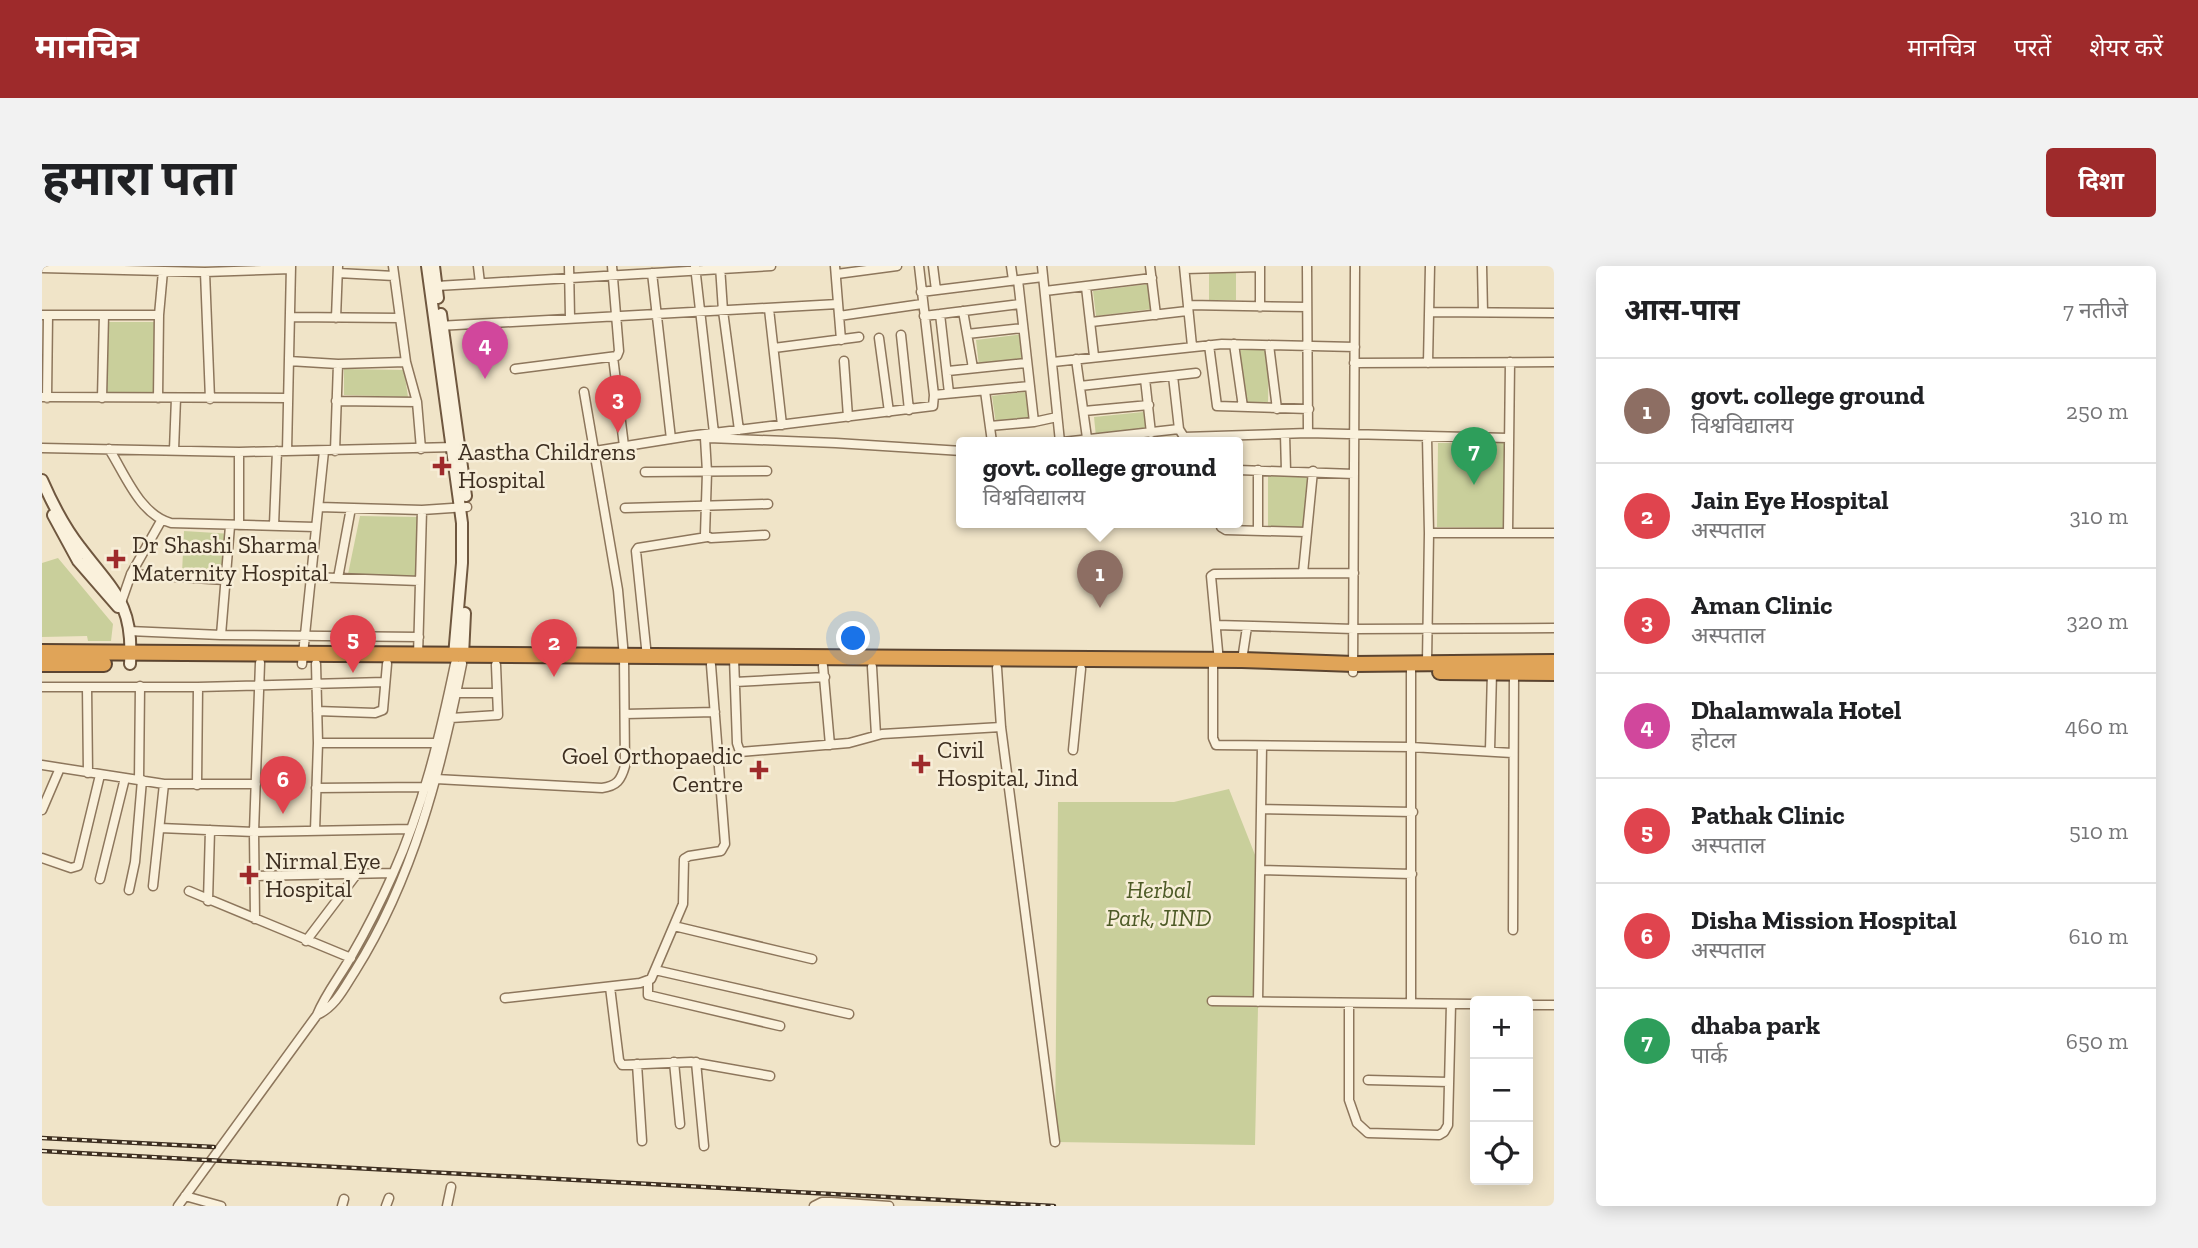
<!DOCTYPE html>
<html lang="hi">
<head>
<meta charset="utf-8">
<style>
	body { margin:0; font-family:"Zilla Slab","Noto Sans Devanagari",serif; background:#f2f2f2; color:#202124 }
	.controls { position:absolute; right:21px; bottom:21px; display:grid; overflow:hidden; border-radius:7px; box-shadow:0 4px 18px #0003 }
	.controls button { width:63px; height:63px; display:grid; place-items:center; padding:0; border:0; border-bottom:2px solid #e0e0e0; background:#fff; color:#202124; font:35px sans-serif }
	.you { position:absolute; left:812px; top:373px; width:24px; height:24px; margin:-18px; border:5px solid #fff; border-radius:50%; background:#1a73e8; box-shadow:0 0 0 10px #1a73e833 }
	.badge { display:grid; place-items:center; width:46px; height:46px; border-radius:50%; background:#9e2a2b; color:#fff; font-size:23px; font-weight:700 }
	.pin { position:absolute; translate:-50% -58px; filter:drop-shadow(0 2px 4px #0008) }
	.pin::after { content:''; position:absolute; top:37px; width:24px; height:21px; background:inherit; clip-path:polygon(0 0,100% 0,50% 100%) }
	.popup { position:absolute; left:914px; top:171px; width:287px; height:91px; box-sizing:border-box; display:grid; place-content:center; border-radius:7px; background:#fff; filter:drop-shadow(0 2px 5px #0005); font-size:23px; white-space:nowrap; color:#757577 }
	.popup b { font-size:26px; color:#202124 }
	.popup::after { content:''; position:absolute; left:50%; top:100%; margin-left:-14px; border:14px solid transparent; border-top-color:#fff }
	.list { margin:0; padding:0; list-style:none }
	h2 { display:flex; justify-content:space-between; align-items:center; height:91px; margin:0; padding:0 28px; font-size:30px }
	h2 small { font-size:23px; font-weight:400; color:#757577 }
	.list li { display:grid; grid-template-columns:46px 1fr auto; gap:21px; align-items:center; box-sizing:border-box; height:105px; padding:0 28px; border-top:2px solid #e0e0e0 }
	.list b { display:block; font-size:26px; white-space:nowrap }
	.list p { margin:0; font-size:23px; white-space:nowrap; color:#757577 }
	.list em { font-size:23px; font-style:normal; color:#757577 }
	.icon { flex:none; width:38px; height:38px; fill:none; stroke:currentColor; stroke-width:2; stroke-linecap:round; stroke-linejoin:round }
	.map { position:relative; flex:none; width:1512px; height:940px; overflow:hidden; border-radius:7px }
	header { display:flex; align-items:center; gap:42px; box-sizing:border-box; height:98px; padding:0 35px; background:#9e2a2b; color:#fff }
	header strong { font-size:33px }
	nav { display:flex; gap:38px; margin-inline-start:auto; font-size:24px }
	.intro { display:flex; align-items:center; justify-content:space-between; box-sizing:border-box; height:168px; padding:0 42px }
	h1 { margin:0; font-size:49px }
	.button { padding:18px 32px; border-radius:7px; background:#9e2a2b; color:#fff; font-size:24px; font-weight:700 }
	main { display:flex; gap:42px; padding:0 42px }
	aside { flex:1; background:#fff; border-radius:7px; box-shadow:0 4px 18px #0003 }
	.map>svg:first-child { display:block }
	.green { fill:#c9cf9b }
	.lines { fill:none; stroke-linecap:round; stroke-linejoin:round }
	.street-casing { stroke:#8d765c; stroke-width:11 }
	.secondary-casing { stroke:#6f573f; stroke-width:14 }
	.highway-casing { stroke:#5b4430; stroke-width:18 }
	.street { stroke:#faf1dc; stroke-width:8 }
	.secondary { stroke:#faf1dc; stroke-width:10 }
	.highway { stroke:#e0a458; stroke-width:14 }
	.rail-casing { stroke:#3d2e20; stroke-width:4.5 }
	.rail { stroke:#f7eed8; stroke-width:2; stroke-dasharray:5; stroke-linecap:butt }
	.poi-dot { fill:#9e2a2b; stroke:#f7eed8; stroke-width:2.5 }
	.labels { text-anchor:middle; stroke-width:5; stroke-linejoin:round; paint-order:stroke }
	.poi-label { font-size:24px; fill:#3d2e20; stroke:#f7eed8; text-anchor:start }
	.park-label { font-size:24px; font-style:italic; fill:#4d5a26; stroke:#f7eed8 }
</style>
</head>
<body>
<header>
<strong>मानचित्र</strong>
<nav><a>मानचित्र</a><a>परतें</a><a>शेयर करें</a></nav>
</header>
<div class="intro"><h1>हमारा पता</h1><a class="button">दिशा</a></div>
<main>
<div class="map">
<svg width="1512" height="940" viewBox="0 0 1512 940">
	<rect width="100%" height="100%" fill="#f0e4c8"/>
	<path class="green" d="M 1167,6 L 1194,6 L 1194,34 L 1167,34 Z
		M 1107,18 L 1110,43 L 1054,50 L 1051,25 Z
		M 66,56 L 120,56 L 119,128 L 65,127 Z
		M 982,68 L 985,95 L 937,100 L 934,74 Z
		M 1198,81 L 1227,81 L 1226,136 L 1202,136 Z
		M 302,103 L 362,104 L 366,131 L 302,129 Z
		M 991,125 L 995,153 L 954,158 L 950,130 Z
		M 1111,145 L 1113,164 L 1054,171 L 1052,151 Z
		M 1396,177 L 1469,177 L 1468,262 L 1395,261 Z
		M 1226,210 L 1266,210 L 1266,261 L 1226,261 Z
		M 318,250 L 376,251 L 374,310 L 306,308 Z
		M 142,265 L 190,268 L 188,309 L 140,307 Z
		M 16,292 L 71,358 L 69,375 L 46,375 L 45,370 L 0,371 L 0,297 Z
		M 1187,523 L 1219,604 L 1213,879 L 1013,876 L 1016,536 L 1132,536 Z"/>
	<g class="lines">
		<defs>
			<path id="street" d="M 351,0 L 364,96 L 375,136 L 379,183
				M 436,0 L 438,17
				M 527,0 L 528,51
				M 653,0 L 672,167
				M 678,0 L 681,45 L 697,164
				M 793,0 L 799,74
				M 891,0 L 894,24
				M 969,0 L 971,14
				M 1000,0 L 1018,176
				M 1108,0 L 1114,49
				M 1142,0 L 1150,80
				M 1218,0 L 1218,41
				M 1265,0 L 1266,167
				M 1440,0 L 1441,46
				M 0,2 L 163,6 L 249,3
				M 1143,3 L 1218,1
				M 163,6 L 168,133
				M 296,7 L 352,10
				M 610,7 L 629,173
				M 795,8 L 855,0
				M 976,14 L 992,156
				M 395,20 L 729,0
				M 1044,21 L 1052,90
				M 1003,25 L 1110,12
				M 879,26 L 1001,11
				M 1146,39 L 1265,41
				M 727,43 L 740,159
				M 921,45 L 931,102
				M 1388,46 L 1512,47
				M 898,48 L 907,127
				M 0,49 L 117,49
				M 797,50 L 880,38
				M 882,50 L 978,38
				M 248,51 L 358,52
				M 294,52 L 296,0
				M 1049,56 L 1145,45
				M 396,60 L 796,38
				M 925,68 L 981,62
				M 859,69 L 867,144
				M 837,72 L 847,146
				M 1192,78 L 1201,141
				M 1167,79 L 1175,140 L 1267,143
				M 1227,79 L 1235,143
				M 732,82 L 817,71
				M 571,91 L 582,180
				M 1034,93 L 1045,172
				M 247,95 L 296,98 L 364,96
				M 802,95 L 806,151
				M 1011,96 L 1180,78 L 1313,81
				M 1312,97 L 1512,96
				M 1386,97 L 1388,0
				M 473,103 L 575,90 L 577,85 L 570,0
				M 906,105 L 984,97
				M 1131,110 L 1137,163 L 1142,171 L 1266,167 L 1466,172
				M 1103,113 L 1109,167
				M 1038,120 L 1154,107
				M 943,125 L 950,176
				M 892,129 L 988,120
				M 0,131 L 245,132
				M 5,132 L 6,49
				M 60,132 L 62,49
				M 116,132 L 117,49 L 121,5
				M 294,135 L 375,136
				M 1042,145 L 1107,139
				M 948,160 L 992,156 L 1015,151
				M 1243,168 L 1244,205
				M 1385,171 L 1387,267 L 1385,396
				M 663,172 L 665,206 L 663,269 L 669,272 L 723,269
				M 667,172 L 794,177 L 920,185
				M 1021,176 L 1137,163
				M 0,182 L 197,186 L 413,181
				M 67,183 C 83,208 98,249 129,257 L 273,261
				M 132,184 L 134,132
				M 245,185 L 249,0
				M 293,185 L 296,98
				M 553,185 L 647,170 L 891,140 L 892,129 L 877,0
				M 197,186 L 197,259
				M 1196,204 L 1312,208
				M 1216,204 L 1216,264
				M 603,206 L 725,205
				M 277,241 L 380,244 L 425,241
				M 583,242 L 726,238
				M 1178,256 L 1179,261 L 1184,264 L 1264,266
				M 232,259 L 235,185
				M 1387,267 L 1512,267
				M 1466,267 L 1468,96
				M 1261,307 L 1271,205
				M 89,308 L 183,314
				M 268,311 L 378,315
				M 296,312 L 309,242
				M 80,334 L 89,308 L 119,255
				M 1174,359 L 1312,363 L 1512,362
				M 87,365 L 179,369 L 377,371
				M 179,369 L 188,260
				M 376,390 L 380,244
				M 605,391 L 594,285 L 596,282 L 665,271
				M 692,392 L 695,477 L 698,486 L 807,477 L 840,468 L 959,461
				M 1200,394 L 1205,361
				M 1171,396 L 1171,472 L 1174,479 L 1369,481 L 1470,487
				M 1177,396 L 1169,310 L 1172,308 L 1312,307
				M 260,398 L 282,185
				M 781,400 L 788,479
				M 830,401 L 834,469
				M 955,402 L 959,461 L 1013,876
				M 1311,406 L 1313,0
				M 693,416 L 783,411
				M 0,421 L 156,421 L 343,416
				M 45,421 L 46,507
				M 414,427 L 455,427
				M 275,445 L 333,447 L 341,444 L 345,398
				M 583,448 L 673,446
				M 409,452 L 456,449 L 454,399
				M 276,477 L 399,477
				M 1031,484 L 1039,403
				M 1448,484 L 1450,406
				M 0,499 L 122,518 L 214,518
				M 394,513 L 560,522 C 575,520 579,514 583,500 L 582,391 L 576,324 L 542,126
				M 97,514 L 98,420
				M 155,519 L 156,421
				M 274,522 L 383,521
				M 1220,543 L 1371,546
				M 0,544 L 18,502
				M 118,562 L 212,566 L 369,563
				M 273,565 L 276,477 L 274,398
				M 0,592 L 29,602 L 36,600 L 58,509
				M 1219,604 L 1370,608
				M 212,610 L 351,607
				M 58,613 L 83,512
				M 111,620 L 122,518
				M 87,624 L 93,596 L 100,514
				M 147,625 L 309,692
				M 166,635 L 168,564
				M 213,653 L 212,566 L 218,397
				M 632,660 L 770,693
				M 1471,664 L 1472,403
				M 264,675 L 314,609
				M 613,704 L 807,748
				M 606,716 L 606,729 L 738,760
				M 568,721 L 577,794 L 580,799 L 649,796 L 728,810
				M 463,732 L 598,717 L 609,713 L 641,638 L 642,593 L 647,590 L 679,585 L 683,578 L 669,399
				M 1170,735 L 1433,738
				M 1216,736 L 1220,480
				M 1369,736 L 1369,397
				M 1307,737 L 1307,834 L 1315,857 L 1326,867 L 1397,869 L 1402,866 L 1406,859 L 1409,738
				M 1486,739 L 1512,739
				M 275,749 C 294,740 302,722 313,705 C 371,613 399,504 420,398
				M 632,796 L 638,858
				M 654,796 L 662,880
				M 595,798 L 600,875
				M 1326,814 L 1407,816
				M 143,930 L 179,940
				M 136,940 L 275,749 C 284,727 299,709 310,689 C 325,663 339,635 351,608 C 381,541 398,470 413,398
				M 300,940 L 302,933
				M 344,940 L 347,932
				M 405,940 L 409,921
				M 772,940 L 780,936 L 789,936 L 847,940"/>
			<path id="secondary" d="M 385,0 L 420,257 L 420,297 L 412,390
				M 392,0 L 396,32
				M 399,48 L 424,230
				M 0,214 C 10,237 23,262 38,281 C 71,325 92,337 88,398
				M 11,249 L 36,295 L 76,341
				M 421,390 L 423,347"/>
			<path id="highway" d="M 0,386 L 1200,394 L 1312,398 L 1512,396
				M 0,398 L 62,398
				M 1398,406 L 1512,407"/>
		</defs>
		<use href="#street" class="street-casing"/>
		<use href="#secondary" class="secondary-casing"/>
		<use href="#highway" class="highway-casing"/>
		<use href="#street" class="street"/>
		<use href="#secondary" class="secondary"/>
		<use href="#highway" class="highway"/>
		<defs>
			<path id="rail" d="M 0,872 L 172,881
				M 0,885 L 1012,940"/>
		</defs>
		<use href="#rail" class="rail-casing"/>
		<use href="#rail" class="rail"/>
	</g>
	<g class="poi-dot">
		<path d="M396.5 189.5h7v7h7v7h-7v7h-7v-7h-7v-7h7z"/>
		<path d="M70.5 282.5h7v7h7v7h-7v7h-7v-7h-7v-7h7z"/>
		<path d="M875.5 487.5h7v7h7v7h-7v7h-7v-7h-7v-7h7z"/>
		<path d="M713.5 493.5h7v7h7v7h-7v7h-7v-7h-7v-7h7z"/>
		<path d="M203.5 598.5h7v7h7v7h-7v7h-7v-7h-7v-7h7z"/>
	</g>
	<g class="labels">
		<g class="poi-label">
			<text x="416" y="194">Aastha Childrens<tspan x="416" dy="28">Hospital</tspan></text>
			<text x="90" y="287">Dr Shashi Sharma<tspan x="90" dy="28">Maternity Hospital</tspan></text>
			<text x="895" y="492">Civil<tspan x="895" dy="28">Hospital, Jind</tspan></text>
			<text x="701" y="498" text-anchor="end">Goel Orthopaedic<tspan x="701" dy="28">Centre</tspan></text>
			<text x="223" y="603">Nirmal Eye<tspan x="223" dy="28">Hospital</tspan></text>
		</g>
		<g class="park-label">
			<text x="1117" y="632">Herbal<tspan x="1117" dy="28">Park, JIND</tspan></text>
		</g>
	</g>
</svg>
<div class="controls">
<button>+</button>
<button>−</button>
<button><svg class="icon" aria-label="locate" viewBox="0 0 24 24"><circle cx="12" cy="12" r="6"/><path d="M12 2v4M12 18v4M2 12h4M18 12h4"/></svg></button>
</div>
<div class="you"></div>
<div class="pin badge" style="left:1058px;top:342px;background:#8d6e63">1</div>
<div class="popup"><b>govt. college ground</b>विश्वविद्यालय</div>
<div class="pin badge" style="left:512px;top:411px;background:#e0444e">2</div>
<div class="pin badge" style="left:576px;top:167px;background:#e0444e">3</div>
<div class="pin badge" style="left:443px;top:113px;background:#d1479c">4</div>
<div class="pin badge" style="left:311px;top:407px;background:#e0444e">5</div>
<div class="pin badge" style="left:241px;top:548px;background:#e0444e">6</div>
<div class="pin badge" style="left:1432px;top:219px;background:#2e9e5b">7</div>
</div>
<aside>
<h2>आस-पास<small>7 नतीजे</small></h2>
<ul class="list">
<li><span class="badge" style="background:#8d6e63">1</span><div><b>govt. college ground</b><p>विश्वविद्यालय</p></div><em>250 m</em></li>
<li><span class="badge" style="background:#e0444e">2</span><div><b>Jain Eye Hospital</b><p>अस्पताल</p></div><em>310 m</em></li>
<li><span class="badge" style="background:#e0444e">3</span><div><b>Aman Clinic</b><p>अस्पताल</p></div><em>320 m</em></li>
<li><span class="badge" style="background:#d1479c">4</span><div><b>Dhalamwala Hotel</b><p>होटल</p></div><em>460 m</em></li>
<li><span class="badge" style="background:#e0444e">5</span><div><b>Pathak Clinic</b><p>अस्पताल</p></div><em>510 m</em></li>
<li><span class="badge" style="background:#e0444e">6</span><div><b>Disha Mission Hospital</b><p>अस्पताल</p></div><em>610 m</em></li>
<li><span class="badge" style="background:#2e9e5b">7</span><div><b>dhaba park</b><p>पार्क</p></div><em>650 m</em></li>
</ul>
</aside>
</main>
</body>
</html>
